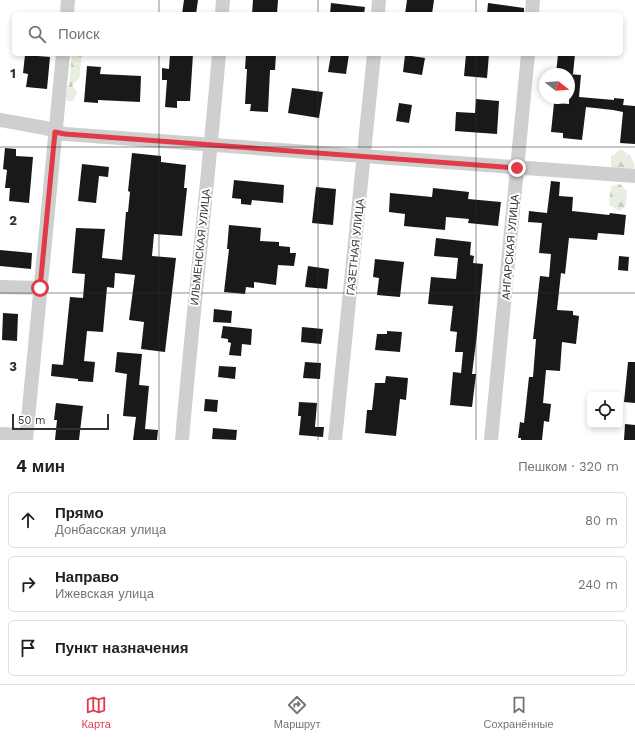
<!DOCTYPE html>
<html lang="ru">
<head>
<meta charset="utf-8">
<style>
	body { margin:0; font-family:"Work Sans",sans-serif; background:#f2f2f2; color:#202124 }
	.controls { position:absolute; right:12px; bottom:12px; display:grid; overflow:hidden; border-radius:6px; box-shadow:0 2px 6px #0003 }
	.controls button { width:36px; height:36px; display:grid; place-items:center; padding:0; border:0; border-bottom:1px solid #e0e0e0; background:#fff; color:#202124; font:20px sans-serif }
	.compass { position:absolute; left:539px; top:68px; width:36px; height:36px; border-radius:50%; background:#fff; box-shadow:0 2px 6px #0003; rotate:107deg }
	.scale { position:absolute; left:12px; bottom:10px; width:97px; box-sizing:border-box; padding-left:4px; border:2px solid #323232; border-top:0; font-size:11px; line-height:14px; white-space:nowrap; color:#323232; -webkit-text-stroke:3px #fff; paint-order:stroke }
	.stop { position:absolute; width:12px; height:12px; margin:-9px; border:3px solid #e13b4a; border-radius:50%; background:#fff }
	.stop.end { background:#e13b4a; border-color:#fff; box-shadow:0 1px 4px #0008 }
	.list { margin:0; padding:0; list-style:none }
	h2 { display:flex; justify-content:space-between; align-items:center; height:52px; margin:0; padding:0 16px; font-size:17px }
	h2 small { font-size:13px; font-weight:400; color:#757577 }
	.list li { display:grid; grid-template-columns:26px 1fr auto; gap:12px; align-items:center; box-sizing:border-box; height:56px; margin:0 8px 8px; padding:0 8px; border:1px solid #e0e0e0; border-radius:6px }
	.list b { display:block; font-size:15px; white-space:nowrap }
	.list p { margin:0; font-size:13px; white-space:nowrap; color:#757577 }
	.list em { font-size:13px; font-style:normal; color:#757577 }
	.icon { flex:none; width:22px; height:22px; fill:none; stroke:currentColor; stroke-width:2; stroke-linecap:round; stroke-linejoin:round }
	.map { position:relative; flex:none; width:635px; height:440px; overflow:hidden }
	.search { position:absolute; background:#fff; box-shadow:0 2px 6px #0003; left:12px; right:12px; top:12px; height:44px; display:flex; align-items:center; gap:10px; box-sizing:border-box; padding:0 14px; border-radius:6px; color:#757577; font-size:15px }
	.sheet { height:244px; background:#fff }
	nav { display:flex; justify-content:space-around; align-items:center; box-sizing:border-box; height:56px; border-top:1px solid #e0e0e0; background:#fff; font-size:11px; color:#757577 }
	nav a { display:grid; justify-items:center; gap:2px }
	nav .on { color:#e13b4a }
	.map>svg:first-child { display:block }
	.forest { fill:url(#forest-firs) }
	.building { fill:#191919 }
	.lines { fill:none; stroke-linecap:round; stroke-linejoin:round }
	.minor { stroke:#cfcfcf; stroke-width:14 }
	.route { stroke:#e13b4a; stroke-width:5 }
	.grid { fill:none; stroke:#323232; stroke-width:1; stroke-opacity:0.55 }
	.labels { text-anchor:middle; stroke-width:4; stroke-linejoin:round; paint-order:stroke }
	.street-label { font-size:11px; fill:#323232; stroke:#fff }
	.grid-label { font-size:13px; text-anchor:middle; font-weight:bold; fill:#323232; stroke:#fff; stroke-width:4; stroke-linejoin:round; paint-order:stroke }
</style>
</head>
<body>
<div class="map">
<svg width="635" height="440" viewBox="0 0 635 440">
	<defs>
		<pattern id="forest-firs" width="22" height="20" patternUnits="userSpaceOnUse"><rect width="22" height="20" fill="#e8eee0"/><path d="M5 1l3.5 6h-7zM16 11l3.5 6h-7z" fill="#c7cdc1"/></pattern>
	</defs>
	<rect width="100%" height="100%" fill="#fff"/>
	<path class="forest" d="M 72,54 L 82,54 L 79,79 L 72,85 L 77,93 L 73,101 L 67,101 L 65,94 L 69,85 Z
		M 621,149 C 635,158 635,162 635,178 L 624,179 L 611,166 L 611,157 Z
		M 620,184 L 627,191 L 626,206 L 620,211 L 609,205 L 611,186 Z"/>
	<path class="building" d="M 184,0 L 198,0 L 196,14 L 182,14 Z
		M 253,0 L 278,0 L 277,14 L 252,14 Z
		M 407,0 L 434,0 L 432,14 L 405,14 Z
		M 331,3 L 365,7 L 364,14 L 330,14 Z
		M 488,3 L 524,8 L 524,14 L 487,14 Z
		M 170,54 L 193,54 L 190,101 L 177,101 L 177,108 L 165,107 L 167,80 L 162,80 L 162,68 L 169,69 Z
		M 246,54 L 276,54 L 275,70 L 270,70 L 268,112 L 250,111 L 251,104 L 245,104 L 247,69 L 245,69 Z
		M 331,54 L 349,54 L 346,74 L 328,72 Z
		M 466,54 L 489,54 L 487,78 L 464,76 Z
		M 558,54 L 575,54 L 573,74 L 556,74 Z
		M 25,55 L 50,57 L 47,89 L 26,87 L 28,74 L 23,73 Z
		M 405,55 L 425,58 L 422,75 L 403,72 Z
		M 87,66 L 101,67 L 100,74 L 141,76 L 140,102 L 98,100 L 98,103 L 84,102 Z
		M 569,74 L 581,75 L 579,97 L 614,100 L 614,98 L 624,99 L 623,105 L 635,106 L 635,144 L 620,143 L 623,112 L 613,110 L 586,107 L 582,140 L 563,138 L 563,133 L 551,132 L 554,103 L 569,104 Z
		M 292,88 L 323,92 L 319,118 L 288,113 Z
		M 476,99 L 499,101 L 497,134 L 455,131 L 456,112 L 475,113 Z
		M 399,103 L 412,105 L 409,123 L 396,121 Z
		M 5,148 L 16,149 L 16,156 L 33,157 L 29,203 L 9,201 L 10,188 L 5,188 L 7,170 L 3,169 Z
		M 132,153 L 161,156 L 161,162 L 186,165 L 184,188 L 187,188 L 182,236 L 154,234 L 152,256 L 176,258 L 165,352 L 141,349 L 144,322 L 129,320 L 135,275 L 115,273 L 114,288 L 107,287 L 103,332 L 87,331 L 84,361 L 95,362 L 93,382 L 78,381 L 78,379 L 51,376 L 52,364 L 63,365 L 70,297 L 83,298 L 85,274 L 72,273 L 76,228 L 105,229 L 102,258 L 122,260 L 126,212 L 128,212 L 130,192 L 128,191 Z
		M 82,164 L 109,167 L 108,177 L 99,176 L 96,203 L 78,201 Z
		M 234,180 L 284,185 L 283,203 L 252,200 L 251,205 L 241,204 L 241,199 L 232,198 Z
		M 551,181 L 560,182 L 559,196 L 573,197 L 572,211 L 609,215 L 610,213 L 626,215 L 624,235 L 598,233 L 597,240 L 569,238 L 565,274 L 561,273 L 557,310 L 573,311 L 573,315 L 579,316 L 576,344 L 562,342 L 560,371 L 546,370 L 543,403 L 551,404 L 549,422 L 544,421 L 542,440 L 521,440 L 521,438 L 518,438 L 520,422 L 524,423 L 529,377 L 533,377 L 536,339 L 533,339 L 540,276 L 549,277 L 551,254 L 539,253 L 542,223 L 528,222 L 529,211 L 547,213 Z
		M 316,187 L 336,189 L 333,225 L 312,223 Z
		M 433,188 L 469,192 L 468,199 L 501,202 L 498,226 L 468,223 L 469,219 L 446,217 L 445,230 L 404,226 L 405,214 L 389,212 L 390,193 L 432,197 Z
		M 229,225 L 261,228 L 260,241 L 279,242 L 279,246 L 290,247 L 290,253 L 296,253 L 294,266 L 278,265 L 276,285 L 254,282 L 254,288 L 246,287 L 245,294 L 224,292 L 229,249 L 227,249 Z
		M 436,238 L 471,242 L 470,255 L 474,256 L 473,263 L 483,264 L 477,334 L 472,374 L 476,374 L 472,407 L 450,405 L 453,372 L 461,373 L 463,352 L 455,352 L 457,332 L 450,331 L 453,306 L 428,304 L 431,277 L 456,279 L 458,258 L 434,256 Z
		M 0,250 L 32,253 L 31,269 L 0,266 Z
		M 619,256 L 629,257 L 628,271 L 618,270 Z
		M 375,259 L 404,262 L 400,297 L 377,295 L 379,278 L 373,277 Z
		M 308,266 L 329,269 L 327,289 L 305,287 Z
		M 214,309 L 232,311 L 231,323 L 213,322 Z
		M 3,313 L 18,314 L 17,341 L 2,340 Z
		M 223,326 L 252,329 L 251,345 L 242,344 L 241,356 L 229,355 L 231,343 L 228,342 L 228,339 L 221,338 Z
		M 302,327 L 323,329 L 321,344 L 301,342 Z
		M 387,331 L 402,332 L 400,352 L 375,350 L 377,334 L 387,334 Z
		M 117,352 L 142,354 L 139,385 L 149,386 L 145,429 L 158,430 L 157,440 L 133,440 L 136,417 L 123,416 L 127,374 L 115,372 Z
		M 305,362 L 321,363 L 320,379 L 303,378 Z
		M 628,362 L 635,362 L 635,403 L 624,402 Z
		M 219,366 L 236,367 L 235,379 L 218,377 Z
		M 386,376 L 408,378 L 406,400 L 400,399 L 396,436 L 365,433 L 367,410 L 372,410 L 375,383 L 385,383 Z
		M 205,399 L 218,400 L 217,412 L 204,411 Z
		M 299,402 L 317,403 L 315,427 L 324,427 L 323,437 L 299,435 L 301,416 L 298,416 Z
		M 56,403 L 83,406 L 79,440 L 55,440 L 57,420 L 54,420 Z
		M 625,424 L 635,425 L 635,440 L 624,440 Z
		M 213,428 L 237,430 L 236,440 L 212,439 Z"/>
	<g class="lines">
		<path class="minor" d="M 67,14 L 68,0
			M 222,14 L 223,0
			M 378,14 L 379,0
			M 532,14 L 533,0
			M 0,120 L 45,128 L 65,134 L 635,176
			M 0,287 L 40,288
			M 0,434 L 26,435
			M 26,440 L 63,54
			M 182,440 C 193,311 208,183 219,54
			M 335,440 L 374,54
			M 491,440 L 528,54"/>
	</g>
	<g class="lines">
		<path class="route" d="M 40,288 L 55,132 L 65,134 L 517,168"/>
	</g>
	<path class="grid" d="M 159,0 L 159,14M 318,0 L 318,14M 476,0 L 476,14M 159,54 L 159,440M 318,54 L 318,440M 476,54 L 476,440M 0,147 L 635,147M 0,293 L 635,293"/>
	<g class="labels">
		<g class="street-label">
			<text transform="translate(200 247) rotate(-84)" y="4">ИЛЬМЕНСКАЯ УЛИЦА</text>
			<text transform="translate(355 247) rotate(-84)" y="4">ГАЗЕТНАЯ УЛИЦА</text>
			<text transform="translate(510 247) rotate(-85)" y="4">АНГАРСКАЯ УЛИЦА</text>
		</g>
	</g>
	<g class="grid-label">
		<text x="13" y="78">1</text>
		<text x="13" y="225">2</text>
		<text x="13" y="371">3</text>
	</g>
</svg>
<div class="controls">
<button><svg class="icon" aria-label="locate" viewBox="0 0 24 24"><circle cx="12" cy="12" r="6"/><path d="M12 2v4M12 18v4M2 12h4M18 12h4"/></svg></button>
</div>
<svg class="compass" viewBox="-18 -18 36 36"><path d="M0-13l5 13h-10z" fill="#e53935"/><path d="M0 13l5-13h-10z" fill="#757577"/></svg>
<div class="scale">50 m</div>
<div class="stop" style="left:40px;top:288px"></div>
<div class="stop end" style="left:517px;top:168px"></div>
<div class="search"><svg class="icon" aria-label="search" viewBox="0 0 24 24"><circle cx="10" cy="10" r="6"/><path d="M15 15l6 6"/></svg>Поиск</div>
</div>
<section class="sheet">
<h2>4 мин<small>Пешком · 320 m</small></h2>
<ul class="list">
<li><svg class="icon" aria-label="ahead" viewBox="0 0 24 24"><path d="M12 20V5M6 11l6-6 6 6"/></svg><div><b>Прямо</b><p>Донбасская улица</p></div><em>80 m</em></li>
<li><svg class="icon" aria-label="right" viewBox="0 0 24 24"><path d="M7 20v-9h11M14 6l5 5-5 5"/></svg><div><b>Направо</b><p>Ижевская улица</p></div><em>240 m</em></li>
<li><svg class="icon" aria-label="arrive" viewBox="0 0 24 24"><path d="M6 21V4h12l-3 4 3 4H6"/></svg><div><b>Пункт назначения</b></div></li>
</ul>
</section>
<nav>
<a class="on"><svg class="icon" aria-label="map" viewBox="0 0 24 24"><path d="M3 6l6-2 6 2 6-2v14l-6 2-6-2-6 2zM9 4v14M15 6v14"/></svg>Карта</a>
<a><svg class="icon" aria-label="directions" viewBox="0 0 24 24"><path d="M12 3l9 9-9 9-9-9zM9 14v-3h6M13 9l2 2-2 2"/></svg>Маршрут</a>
<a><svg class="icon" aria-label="saved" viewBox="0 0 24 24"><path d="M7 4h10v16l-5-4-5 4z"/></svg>Сохранённые</a>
</nav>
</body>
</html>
